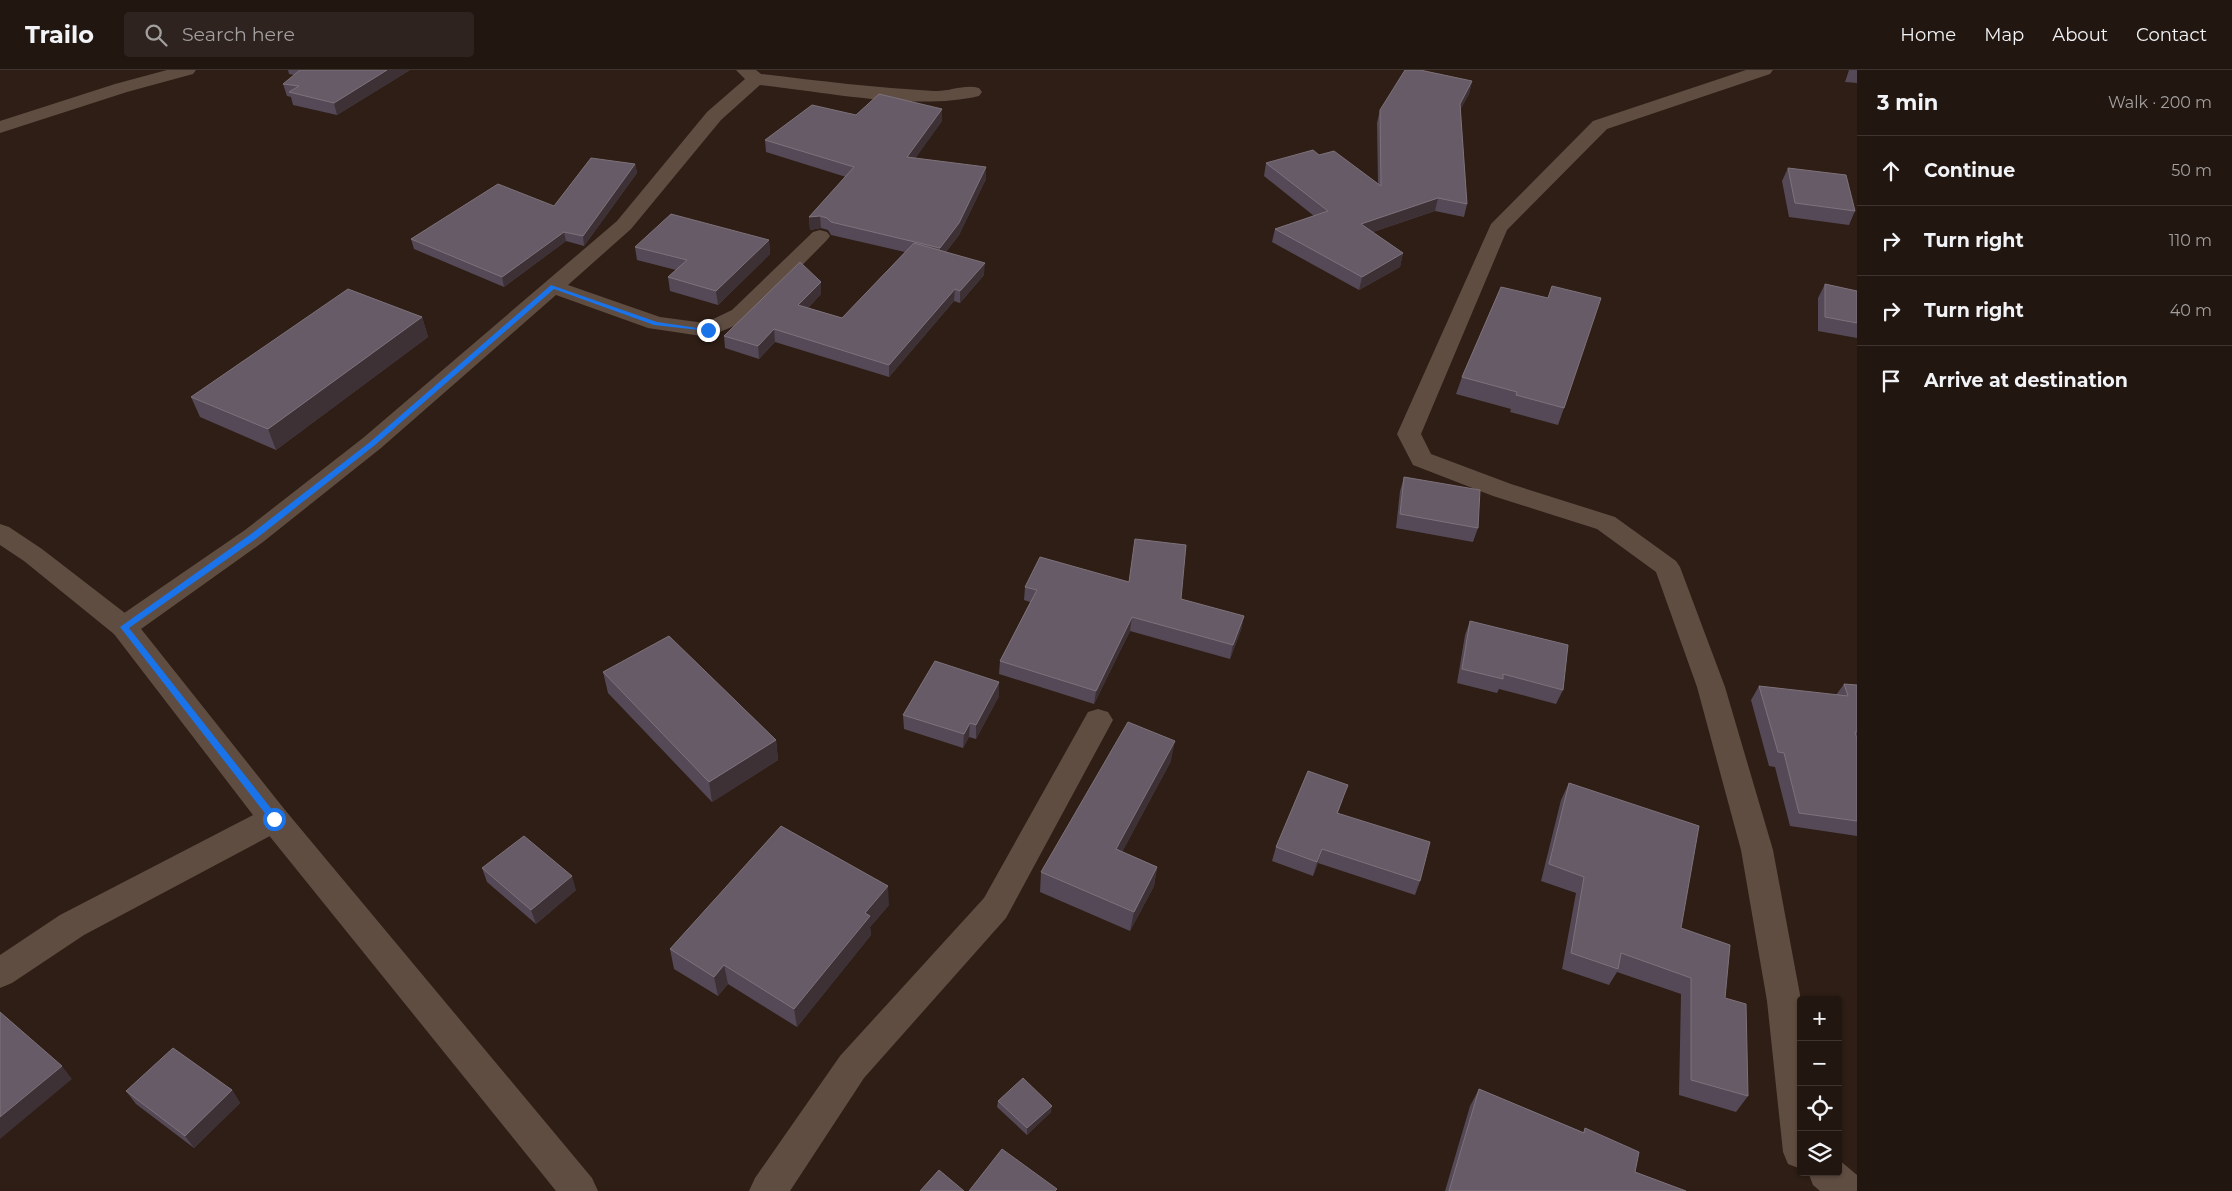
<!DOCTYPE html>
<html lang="en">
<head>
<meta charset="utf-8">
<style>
	body { margin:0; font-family:Montserrat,sans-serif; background:#2e231e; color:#f1f3f6 }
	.controls { position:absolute; right:15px; bottom:15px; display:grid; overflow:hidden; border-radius:5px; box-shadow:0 1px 4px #0004 }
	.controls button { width:45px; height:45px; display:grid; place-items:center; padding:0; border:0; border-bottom:1px solid #3f3530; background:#221610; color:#f1f3f6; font:25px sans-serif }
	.stop { position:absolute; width:15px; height:15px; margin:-11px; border:4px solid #1a73e8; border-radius:50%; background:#fff }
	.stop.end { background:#1a73e8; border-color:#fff; box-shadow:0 1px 5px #0008 }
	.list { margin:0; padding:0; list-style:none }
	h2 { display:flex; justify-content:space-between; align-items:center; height:65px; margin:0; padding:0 20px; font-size:21px }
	h2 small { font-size:16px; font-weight:400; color:#a29f9f }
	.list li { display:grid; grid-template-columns:32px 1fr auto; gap:15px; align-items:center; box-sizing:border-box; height:70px; padding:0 20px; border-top:1px solid #3f3530 }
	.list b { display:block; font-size:19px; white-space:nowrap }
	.list em { font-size:16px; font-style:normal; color:#a29f9f }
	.icon { flex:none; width:28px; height:28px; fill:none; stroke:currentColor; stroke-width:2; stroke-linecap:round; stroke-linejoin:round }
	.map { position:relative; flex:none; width:1857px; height:1121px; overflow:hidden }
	header { display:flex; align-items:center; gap:30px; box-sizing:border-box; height:70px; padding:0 25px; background:#221610; border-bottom:1px solid #3f3530 }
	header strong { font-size:24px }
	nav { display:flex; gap:28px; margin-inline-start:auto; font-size:18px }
	.search { width:350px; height:45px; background:#2e231e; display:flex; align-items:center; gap:12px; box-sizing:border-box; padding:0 18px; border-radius:5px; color:#a29f9f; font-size:19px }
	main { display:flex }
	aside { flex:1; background:#221610 }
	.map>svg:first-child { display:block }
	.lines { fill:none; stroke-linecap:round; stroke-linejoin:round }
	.minor { fill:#5f4d42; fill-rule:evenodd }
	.tertiary { fill:#5f4d42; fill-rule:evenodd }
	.wall { fill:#554957 }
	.shaded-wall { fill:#3e3136 }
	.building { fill:#675b67; stroke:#7e727b }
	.route { fill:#1a73e8 }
</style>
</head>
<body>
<header>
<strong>Trailo</strong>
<div class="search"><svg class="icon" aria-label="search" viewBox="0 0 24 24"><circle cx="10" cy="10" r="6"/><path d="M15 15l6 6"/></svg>Search here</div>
<nav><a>Home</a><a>Map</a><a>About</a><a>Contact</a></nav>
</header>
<main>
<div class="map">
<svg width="1857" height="1121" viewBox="0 0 1857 1121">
	<rect width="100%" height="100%" fill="#2e1e15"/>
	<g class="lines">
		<path class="minor" d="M 167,0 L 196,0 L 193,4 L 127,22 L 0,63 L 0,51 L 115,14 Z
			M 736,0 L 756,0 L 761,4 C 819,11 876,18 934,21 C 949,22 964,14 979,18 L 982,22 L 979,26 C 917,41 825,22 760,15 L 721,50 L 631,159 L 568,215 L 660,247 L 705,253 L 732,240 L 813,162 L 820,160 L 827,162 L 830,166 L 827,170 L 748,250 L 708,267 L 648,258 L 556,225 L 381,378 L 263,472 L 134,564 L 124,567 L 114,564 L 110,557 L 114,550 L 245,460 L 363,368 L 617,151 L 707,42 L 745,9 Z
			M 1746,0 L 1773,0 L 1770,4 L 1607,59 L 1507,160 L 1421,364 L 1431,384 L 1511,414 L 1615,447 L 1676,491 L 1680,497 L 1725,617 L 1773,780 L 1801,930 L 1801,1099 L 1788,1094 L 1783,1082 L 1767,931 L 1741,780 L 1697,617 L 1656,502 L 1597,459 L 1493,426 L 1413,395 L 1397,364 L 1491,154 L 1593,51 Z
			M 1098,639 L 1108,642 L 1113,650 L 1006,848 L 864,1008 L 790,1121 L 749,1121 L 755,1108 L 840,986 L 984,828 L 1088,642 Z
			M 274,737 L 285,740 L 289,749 L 285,758 L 84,865 L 12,913 L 0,918 L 0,885 L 60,845 L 263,740 Z
			M 1838,1089 L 1857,1105 L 1857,1121 L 1820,1121 L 1813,1115 L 1808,1102 L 1838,1102 Z"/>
		<path class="tertiary" d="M 0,454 L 9,457 L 42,479 L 134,550 L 285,740 L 592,1108 L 598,1121 L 556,1121 L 263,758 L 114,564 L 24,491 L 0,475 Z"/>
	</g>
	<path class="wall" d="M 288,0 L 410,0 L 337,45 L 293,35 L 291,27 L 287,26 L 283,14 L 294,5 L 289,4 Z
		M 1849,0 L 1857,0 L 1857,13 L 1845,12 Z
		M 1472,11 L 1469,24 L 1460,40 L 1467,134 L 1464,147 L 1435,141 L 1373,162 L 1403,183 L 1400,197 L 1359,220 L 1272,172 L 1275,159 L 1314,146 L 1264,106 L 1266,93 L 1378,114 L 1377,53 L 1380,40 Z
		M 942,39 L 942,51 L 915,88 L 986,109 L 959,165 L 946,182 L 984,205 L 960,233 L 954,231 L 889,307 L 775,272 L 759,289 L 725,278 L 724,266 L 821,224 L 808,238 L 842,248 L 905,182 L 831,165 L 828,160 L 821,158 L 810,160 L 809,147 L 846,107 L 766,82 L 765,70 Z
		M 635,94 L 637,103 L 584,176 L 566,171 L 504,217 L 414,179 L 411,169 L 554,136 Z
		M 1788,98 L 1855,141 L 1849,155 L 1789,147 L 1782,111 Z
		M 769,170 L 770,184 L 718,235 L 670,221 L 668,207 L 676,200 L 637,190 L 635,177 Z
		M 1825,214 L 1857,221 L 1857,268 L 1818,261 L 1818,228 Z
		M 1501,217 L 1564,338 L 1558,355 L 1510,342 L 1511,339 L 1456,324 L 1462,307 Z
		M 422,247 L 428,267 L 276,380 L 200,347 L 191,327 Z
		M 1404,407 L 1478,458 L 1473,472 L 1396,458 L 1400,421 Z
		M 1025,517 L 1181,529 L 1244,546 L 1241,560 L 1230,589 L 1130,561 L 1094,634 L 999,604 L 1000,591 L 1030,532 L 1024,530 Z
		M 1470,551 L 1563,620 L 1556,634 L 1499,619 L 1497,623 L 1457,613 L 1465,565 Z
		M 603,602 L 776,670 L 778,690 L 712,732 L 608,623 Z
		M 1844,614 L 1857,615 L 1857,766 L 1790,756 L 1775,697 L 1769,696 L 1751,630 L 1759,616 L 1836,625 Z
		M 999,626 L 976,669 L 969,667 L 963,678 L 904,659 L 903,645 Z
		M 1171,691 L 1122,782 L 1157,797 L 1154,816 L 1130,861 L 1040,822 L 1041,802 Z
		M 1569,713 L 1681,858 L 1725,928 L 1748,1026 L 1736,1042 L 1679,1025 L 1681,924 L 1617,902 L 1609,915 L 1562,899 L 1576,823 L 1541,811 L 1561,730 Z
		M 1343,729 L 1338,743 L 1420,811 L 1415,825 L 1318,793 L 1313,806 L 1272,791 L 1276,777 Z
		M 482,798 L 576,820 L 536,854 L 487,812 Z
		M 889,835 L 870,857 L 871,865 L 797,957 L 728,914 L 718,926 L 674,899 L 670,879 Z
		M 1479,1019 L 1583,1062 L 1585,1058 L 1635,1102 L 1686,1121 L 1445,1121 L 1470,1036 Z
		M 232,1020 L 240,1033 L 194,1078 L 136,1034 L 126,1021 Z
		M 998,1031 L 1051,1042 L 1027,1065 L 997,1037 Z"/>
	<path class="shaded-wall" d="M 387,0 L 410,0 L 337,45 L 334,33 Z
		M 1472,11 L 1469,24 L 1456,47 L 1460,34 Z
		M 942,39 L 942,51 L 908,99 L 907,87 Z
		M 635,94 L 637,103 L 584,176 L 583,166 Z
		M 986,97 L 986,109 L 959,165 L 940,190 L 940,178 Z
		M 1438,128 L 1435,141 L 1358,167 L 1361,154 Z
		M 820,146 L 821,158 L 810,160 L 809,147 Z
		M 564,162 L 566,171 L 504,217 L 502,207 Z
		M 769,170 L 770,184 L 718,235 L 716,221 Z
		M 1403,183 L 1400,197 L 1359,220 L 1362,207 Z
		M 985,193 L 984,205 L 960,233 L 960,221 Z
		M 821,212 L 821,224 L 799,247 L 798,235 Z
		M 955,219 L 954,231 L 889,307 L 889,295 Z
		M 422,247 L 428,267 L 276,380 L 268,359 Z
		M 774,259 L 775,272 L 759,289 L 758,276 Z
		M 1244,546 L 1241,560 L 1230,589 L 1233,575 Z
		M 1132,547 L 1130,561 L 1094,634 L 1096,621 Z
		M 999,612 L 999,626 L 976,669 L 976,655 Z
		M 970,653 L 969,667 L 963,678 L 964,664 Z
		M 776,670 L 778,690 L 712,732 L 709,712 Z
		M 1175,671 L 1171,691 L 1113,799 L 1116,779 Z
		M 1322,779 L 1318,793 L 1313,806 L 1317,792 Z
		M 1157,797 L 1154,816 L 1130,861 L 1134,842 Z
		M 572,806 L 576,820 L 536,854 L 531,840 Z
		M 888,816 L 889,835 L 870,857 L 871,865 L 797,957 L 794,939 L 865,843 Z
		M 724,895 L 728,914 L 718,926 L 714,907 Z
		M 62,996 L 72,1009 L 0,1069 L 0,1047 Z
		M 232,1020 L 240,1033 L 194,1078 L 185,1066 Z
		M 1052,1036 L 1051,1042 L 1027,1065 L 1027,1058 Z"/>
	<path class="building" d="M 300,0 L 387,0 L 334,33 L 289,22 L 299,16 L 283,14 Z
		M 1405,0 L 1420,0 L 1472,11 L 1460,34 L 1467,134 L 1438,128 L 1361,154 L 1403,183 L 1362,207 L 1275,159 L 1328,141 L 1266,93 L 1313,80 L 1319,85 L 1334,81 L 1381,116 L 1380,40 Z
		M 879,24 L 942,39 L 907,87 L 986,97 L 959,153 L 940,178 L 831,152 L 827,148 L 820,146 L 809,147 L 854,97 L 765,70 L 812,35 L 856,45 Z
		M 591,88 L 635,94 L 583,166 L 564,162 L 502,207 L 411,169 L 498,114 L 554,136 Z
		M 1788,98 L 1846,105 L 1855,141 L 1795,133 Z
		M 671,144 L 769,170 L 716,221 L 668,207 L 687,190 L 635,177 Z
		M 914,173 L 985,193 L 960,221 L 955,219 L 889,295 L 774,259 L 758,276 L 724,266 L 800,192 L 821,212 L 798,235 L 842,248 Z
		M 1825,214 L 1857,221 L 1857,253 L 1825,247 Z
		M 1552,216 L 1601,228 L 1564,338 L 1516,325 L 1517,322 L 1462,307 L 1501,217 L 1548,228 Z
		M 348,219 L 422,247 L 268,359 L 191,327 Z
		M 1404,407 L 1480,420 L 1478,458 L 1400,444 Z
		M 1135,469 L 1186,475 L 1181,529 L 1244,546 L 1233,575 L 1132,547 L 1096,621 L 1000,591 L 1037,520 L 1025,517 L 1040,487 L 1129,512 Z
		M 1470,551 L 1568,575 L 1563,620 L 1503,604 L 1503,609 L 1462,599 Z
		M 669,566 L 776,670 L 709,712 L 603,602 Z
		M 935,591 L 999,612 L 976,655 L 970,653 L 964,664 L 903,645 Z
		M 1844,614 L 1857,615 L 1857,662 L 1855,662 L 1857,669 L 1857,751 L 1799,743 L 1784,683 L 1778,682 L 1759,616 L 1848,626 Z
		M 1128,652 L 1175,671 L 1116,779 L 1157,797 L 1134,842 L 1041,802 Z
		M 1308,701 L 1348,715 L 1337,743 L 1430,772 L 1420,811 L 1322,779 L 1317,792 L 1276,777 Z
		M 1569,713 L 1699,756 L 1681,858 L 1730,875 L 1725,928 L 1746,934 L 1748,1026 L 1691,1010 L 1691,908 L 1621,883 L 1618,899 L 1571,883 L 1584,807 L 1549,794 Z
		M 781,756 L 888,816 L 865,843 L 870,846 L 794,939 L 724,895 L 714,907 L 670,879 Z
		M 524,766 L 572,806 L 531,840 L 482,798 Z
		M 0,942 L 62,996 L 0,1047 Z
		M 173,978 L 232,1020 L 185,1066 L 126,1021 Z
		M 1023,1008 L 1052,1036 L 1027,1058 L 998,1031 Z
		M 1479,1019 L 1584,1063 L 1585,1058 L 1639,1082 L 1635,1102 L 1686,1121 L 1449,1121 Z
		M 1002,1079 L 1057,1119 L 1055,1121 L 969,1121 Z
		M 939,1100 L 964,1121 L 920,1121 Z"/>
	<path class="route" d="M 551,215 L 657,252 L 711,260 L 708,261 L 654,255 L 554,219 L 375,375 L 257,468 L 129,558 L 277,746 L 277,751 L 271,751 L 120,557 L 251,464 L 370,372 Z"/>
</svg>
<div class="controls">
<button>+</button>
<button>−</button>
<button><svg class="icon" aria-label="locate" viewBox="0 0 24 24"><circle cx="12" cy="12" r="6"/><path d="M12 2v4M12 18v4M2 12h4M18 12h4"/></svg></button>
<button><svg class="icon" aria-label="layers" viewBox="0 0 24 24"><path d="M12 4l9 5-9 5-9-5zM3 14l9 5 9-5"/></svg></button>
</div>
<div class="stop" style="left:274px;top:749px"></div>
<div class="stop end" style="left:708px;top:260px"></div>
</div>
<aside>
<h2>3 min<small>Walk · 200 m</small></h2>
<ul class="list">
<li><svg class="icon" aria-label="ahead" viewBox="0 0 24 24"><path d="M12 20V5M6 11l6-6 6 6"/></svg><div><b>Continue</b></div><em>50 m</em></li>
<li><svg class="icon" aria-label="right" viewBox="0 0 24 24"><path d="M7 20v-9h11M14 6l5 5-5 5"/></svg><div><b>Turn right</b></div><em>110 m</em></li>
<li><svg class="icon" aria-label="right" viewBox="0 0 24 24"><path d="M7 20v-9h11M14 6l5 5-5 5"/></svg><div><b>Turn right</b></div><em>40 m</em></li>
<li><svg class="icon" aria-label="arrive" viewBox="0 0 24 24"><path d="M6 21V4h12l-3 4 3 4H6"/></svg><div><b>Arrive at destination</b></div></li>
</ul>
</aside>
</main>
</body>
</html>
